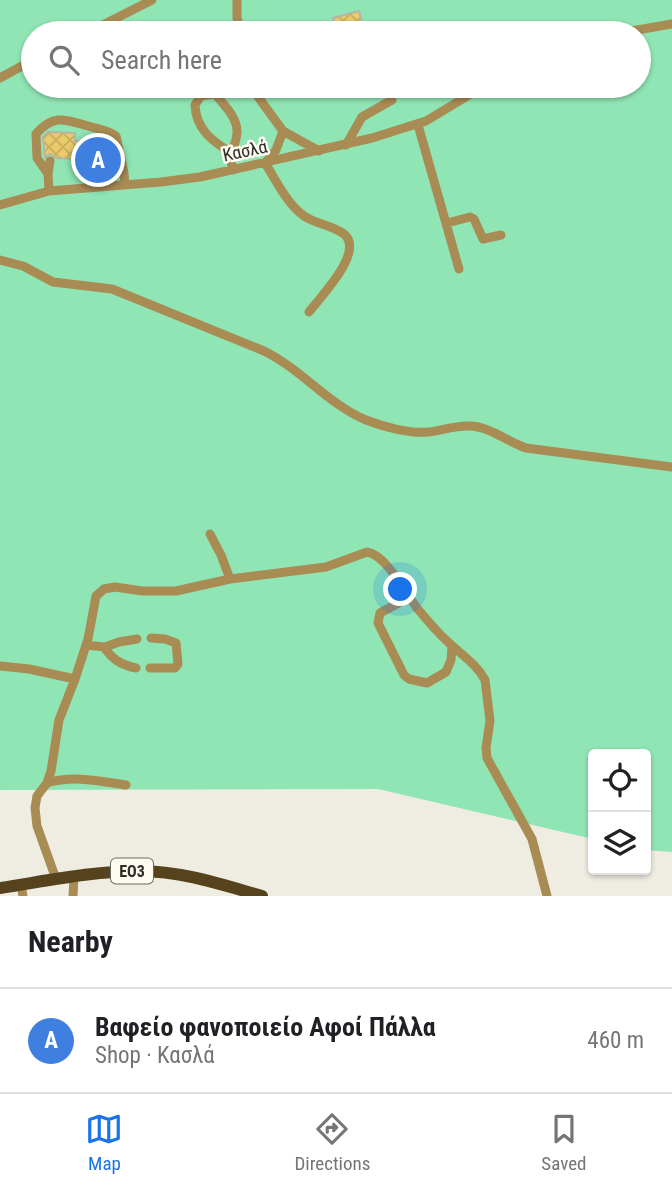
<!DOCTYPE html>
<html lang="en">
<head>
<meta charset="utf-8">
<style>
	body { margin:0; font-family:"Roboto Condensed",sans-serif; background:#f2f2f2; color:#202124 }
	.controls { position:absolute; right:21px; bottom:21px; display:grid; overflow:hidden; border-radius:7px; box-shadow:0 2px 5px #0004 }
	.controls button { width:63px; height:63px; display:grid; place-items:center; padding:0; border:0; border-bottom:2px solid #e0e0e0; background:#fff; color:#202124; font:35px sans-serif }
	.you { position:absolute; left:401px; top:590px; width:24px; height:24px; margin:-18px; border:5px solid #fff; border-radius:50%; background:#1a73e8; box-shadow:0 0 0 10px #1a73e833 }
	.badge { display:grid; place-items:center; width:46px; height:46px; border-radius:50%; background:#1a73e8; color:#fff; font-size:23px; font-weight:700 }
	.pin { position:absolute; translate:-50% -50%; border:4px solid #fff; box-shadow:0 2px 7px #0006 }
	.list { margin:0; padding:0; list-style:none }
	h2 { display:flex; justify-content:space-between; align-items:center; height:91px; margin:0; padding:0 28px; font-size:30px }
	h2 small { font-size:23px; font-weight:400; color:#757577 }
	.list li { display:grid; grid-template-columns:46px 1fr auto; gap:21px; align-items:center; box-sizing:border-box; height:105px; padding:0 28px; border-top:2px solid #e0e0e0 }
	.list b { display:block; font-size:26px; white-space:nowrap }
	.list p { margin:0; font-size:23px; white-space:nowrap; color:#757577 }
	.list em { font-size:23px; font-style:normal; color:#757577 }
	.icon { flex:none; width:38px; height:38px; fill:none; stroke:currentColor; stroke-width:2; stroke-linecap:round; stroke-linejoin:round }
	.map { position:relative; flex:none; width:672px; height:896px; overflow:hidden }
	.search { position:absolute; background:#fff; box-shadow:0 2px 5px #0004; left:21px; right:21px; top:21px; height:77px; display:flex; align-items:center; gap:18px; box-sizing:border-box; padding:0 24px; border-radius:38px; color:#757577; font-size:26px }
	.sheet { height:196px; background:#fff }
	nav { display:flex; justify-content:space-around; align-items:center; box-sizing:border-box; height:98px; border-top:2px solid #e0e0e0; background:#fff; font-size:19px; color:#757577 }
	nav a { display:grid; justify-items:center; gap:4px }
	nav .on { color:#1a73e8 }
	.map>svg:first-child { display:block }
	.green { fill:#90e5b4; fill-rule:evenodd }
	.building { fill:url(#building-cross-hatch); stroke:#b6b3a9; stroke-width:2 }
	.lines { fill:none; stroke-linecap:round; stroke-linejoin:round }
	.minor { stroke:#a98b54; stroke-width:9 }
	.major { stroke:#56421c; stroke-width:12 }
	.labels { text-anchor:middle; stroke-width:5; stroke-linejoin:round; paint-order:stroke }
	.shield { fill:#fdfaf0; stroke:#6c6a65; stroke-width:2 }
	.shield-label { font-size:16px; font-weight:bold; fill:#2e2d29 }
	.street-label { font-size:18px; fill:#2e2d29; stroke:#fdfaf0 }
</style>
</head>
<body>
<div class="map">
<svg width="672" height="896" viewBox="0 0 672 896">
	<defs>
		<pattern id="building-cross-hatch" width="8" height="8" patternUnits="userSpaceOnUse" patternTransform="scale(1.75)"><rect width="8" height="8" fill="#e9cb6b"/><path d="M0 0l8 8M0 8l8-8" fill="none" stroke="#c8af5d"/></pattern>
	</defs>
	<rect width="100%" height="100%" fill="#efece2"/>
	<path class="green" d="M 0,0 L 672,0 L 672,852 L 646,850 L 646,754 L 593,754 L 593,839 L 378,789 L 0,790 ZM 33,33 L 639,33 L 639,86 L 33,86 Z"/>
	<path class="building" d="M 359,11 L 365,33 L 338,33 L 333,18 Z
		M 48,132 L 75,133 L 75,141 L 109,142 L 108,165 L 74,165 L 74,159 L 56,158 L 50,154 L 45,157 L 43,137 Z"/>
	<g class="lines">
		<path class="minor" d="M 237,0 L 237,18 L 242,33
			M 87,33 L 152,0
			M 620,33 L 672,24
			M 0,78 L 33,60
			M 250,86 L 283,131 L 319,151
			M 418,125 L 459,269
			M 283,131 L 276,150 L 265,163 C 276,180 287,204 304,216 C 316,224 332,225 344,234 C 365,252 321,296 309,312
			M 346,145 L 362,117 L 392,100
			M 230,152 C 212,141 196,129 195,105 L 201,96 L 215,94 C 224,105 238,118 237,133 C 236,149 227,151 233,170
			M 48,174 L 37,158 L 36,134 C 54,113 66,120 88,126 C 98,129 108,130 116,136 L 124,173 L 125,185
			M 49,191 L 48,174 L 50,161
			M 0,205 L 49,191 L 161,182 L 200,177 L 372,138 L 426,121 L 484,86
			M 447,223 L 470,217 L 474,219 L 483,239 L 501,235
			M 0,260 L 23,266 L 53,282 L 112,289 L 264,351 C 301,369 328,404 366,420 C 384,427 410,434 429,432 C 443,430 457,425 471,426 C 490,427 508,442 526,448 L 672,467
			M 210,534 L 221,555 L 230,579
			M 410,597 L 380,613 L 378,623 L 404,675 L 409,679 L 427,683 L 446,672 L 451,660 L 452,646
			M 86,645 L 105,647 L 119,642 L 137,639
			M 104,647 C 112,659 121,665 136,668
			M 0,666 L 29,669 L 75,679
			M 150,668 L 175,668 L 178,664 L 176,643 L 165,639 L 151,638
			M 47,783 C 74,775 99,781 126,785
			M 56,879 L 37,826 L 35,808 L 37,796 L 47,783 L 51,771 L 59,720 L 75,679 L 88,639 L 96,596 L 104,589 L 115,587 L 142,591 L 176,591 L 230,579 L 326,567 L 367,552 C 386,555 405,592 417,608 C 426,619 436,631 447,641 C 460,654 476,663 485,680 L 490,721 L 486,748 L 487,758 L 532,839 L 547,896
			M 21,885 L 23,896
			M 73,896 L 74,877"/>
		<path class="major" d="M 0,888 C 46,881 93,871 140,871 C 181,871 223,885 262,896"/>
	</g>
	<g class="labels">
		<rect class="shield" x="111" y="858.5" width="42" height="25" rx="5"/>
		<g class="shield-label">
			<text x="132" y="877">ΕΟ3</text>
		</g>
		<g class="street-label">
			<text transform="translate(245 151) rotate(-12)" y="6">Κασλά</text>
		</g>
	</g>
</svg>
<div class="controls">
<button><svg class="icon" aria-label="locate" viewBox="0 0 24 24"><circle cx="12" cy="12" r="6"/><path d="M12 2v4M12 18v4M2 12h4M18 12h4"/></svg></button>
<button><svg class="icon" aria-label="layers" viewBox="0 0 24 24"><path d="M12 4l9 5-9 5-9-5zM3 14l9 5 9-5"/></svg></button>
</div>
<div class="you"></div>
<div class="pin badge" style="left:98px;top:160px;background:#3f7fe0">A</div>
<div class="search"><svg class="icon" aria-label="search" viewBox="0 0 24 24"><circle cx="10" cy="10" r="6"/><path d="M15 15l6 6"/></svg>Search here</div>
</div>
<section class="sheet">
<h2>Nearby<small></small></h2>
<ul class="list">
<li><span class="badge" style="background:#3f7fe0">A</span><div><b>Βαφείο φανοποιείο Αφοί Πάλλα</b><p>Shop · Κασλά</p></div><em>460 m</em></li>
</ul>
</section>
<nav>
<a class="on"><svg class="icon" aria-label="map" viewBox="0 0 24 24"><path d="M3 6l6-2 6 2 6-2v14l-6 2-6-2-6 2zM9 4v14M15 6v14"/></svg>Map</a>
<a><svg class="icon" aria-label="directions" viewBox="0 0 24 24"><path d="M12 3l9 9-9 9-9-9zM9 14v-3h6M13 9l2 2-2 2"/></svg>Directions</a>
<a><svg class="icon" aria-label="saved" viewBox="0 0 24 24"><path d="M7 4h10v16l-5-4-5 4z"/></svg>Saved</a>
</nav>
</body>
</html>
